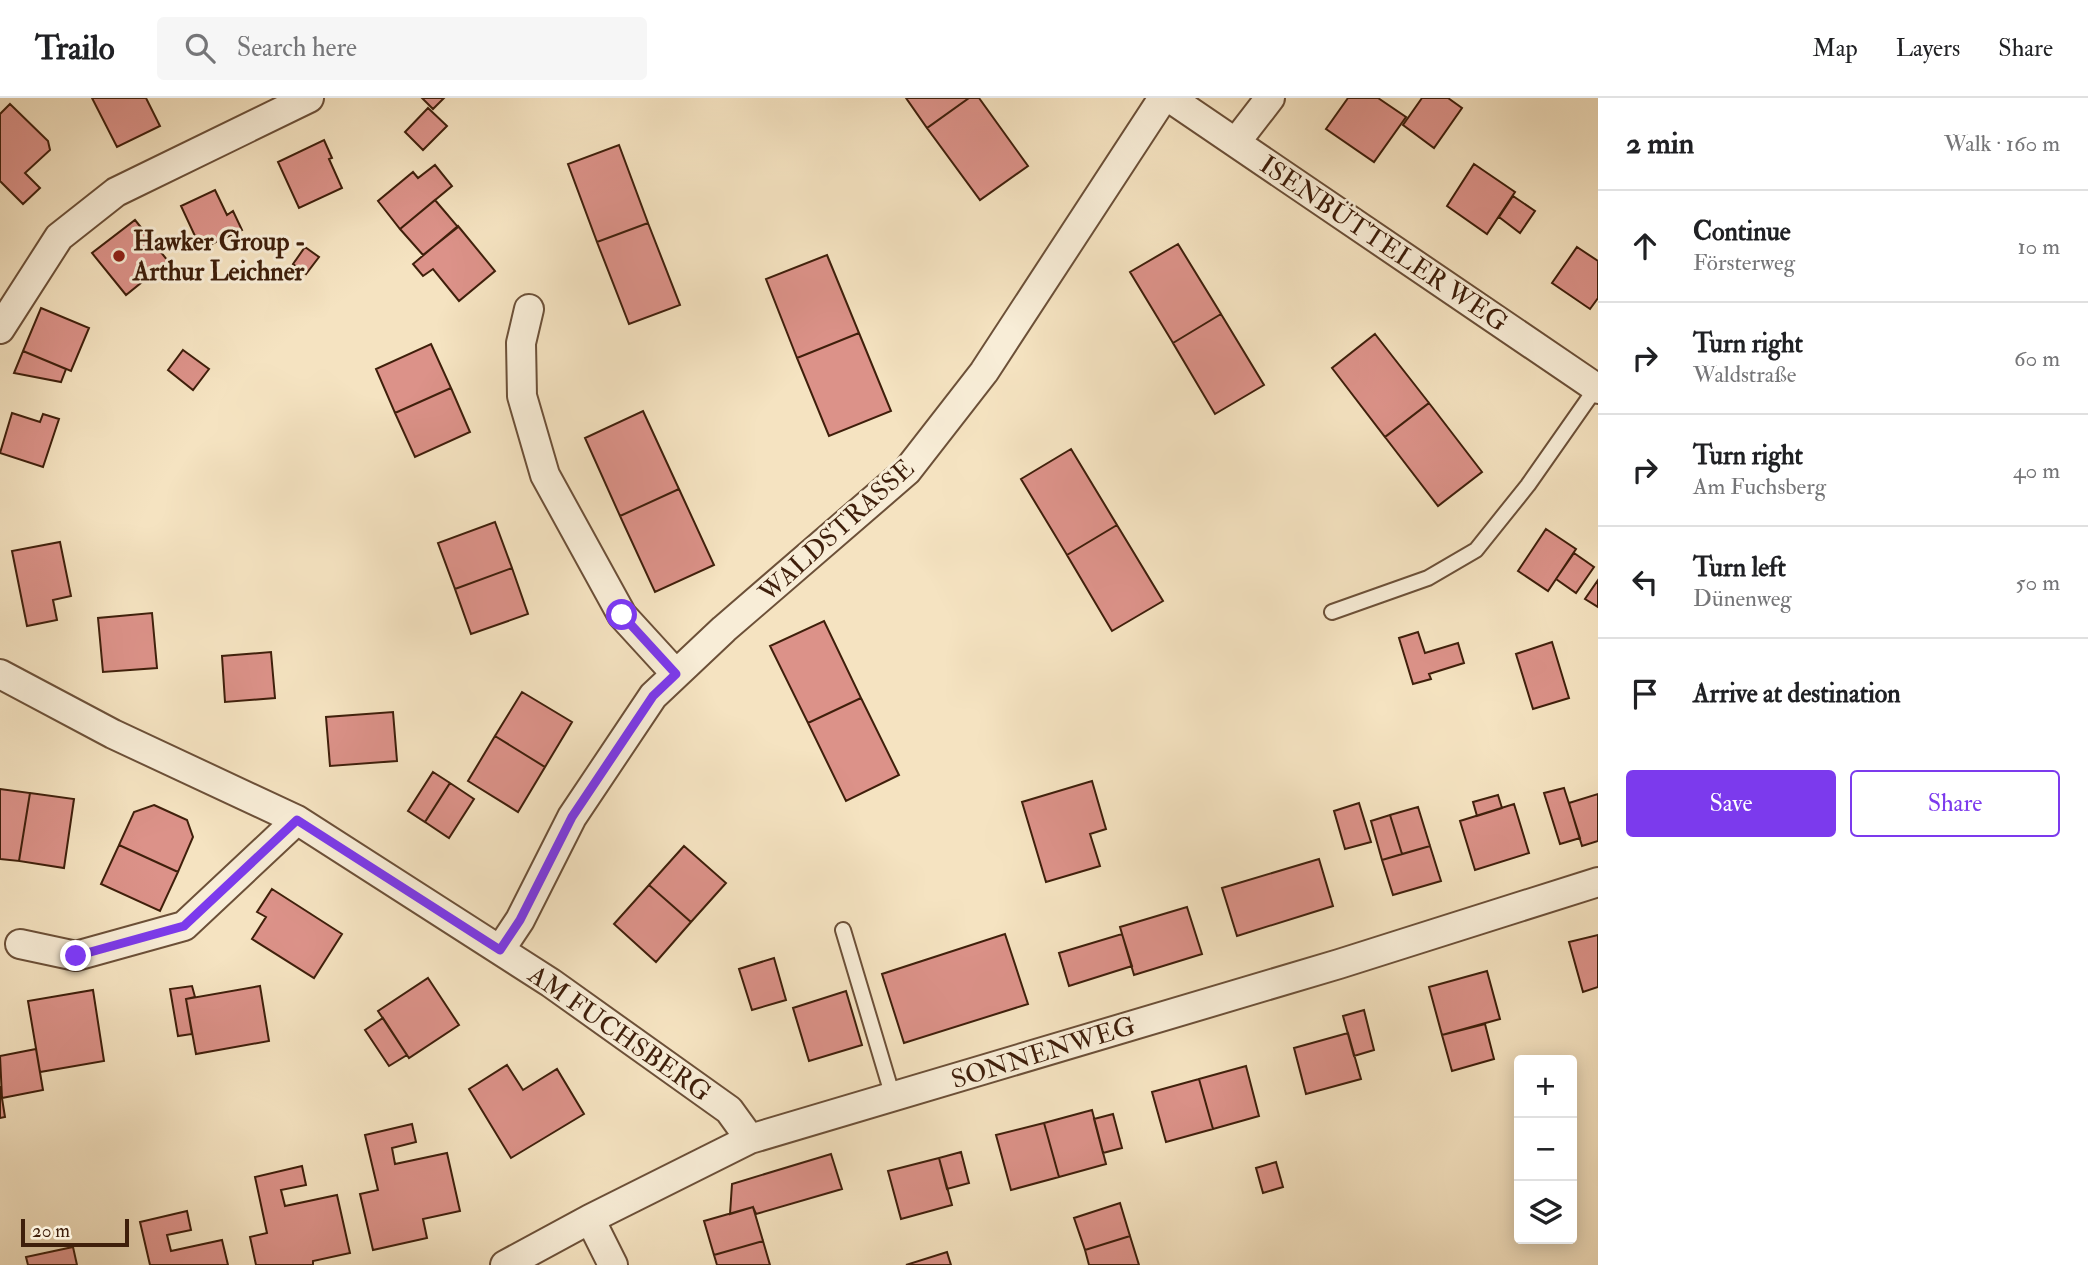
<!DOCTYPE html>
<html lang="en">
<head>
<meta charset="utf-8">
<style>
	body { margin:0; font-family:"IM FELL Double Pica",serif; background:#f6f6f6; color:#202124 }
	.controls { position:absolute; right:21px; bottom:21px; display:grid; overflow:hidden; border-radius:7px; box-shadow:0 4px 18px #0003 }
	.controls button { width:63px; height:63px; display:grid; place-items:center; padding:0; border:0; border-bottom:2px solid #e0e0e0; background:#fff; color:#202124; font:35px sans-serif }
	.scale { position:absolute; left:21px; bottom:18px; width:108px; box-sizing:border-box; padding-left:7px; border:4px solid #3f1f0b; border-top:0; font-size:19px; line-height:24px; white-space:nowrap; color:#3f1f0b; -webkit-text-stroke:5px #f8edd7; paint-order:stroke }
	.stop { position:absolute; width:21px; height:21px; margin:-16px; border:5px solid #7c3aed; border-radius:50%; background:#fff }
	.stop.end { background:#7c3aed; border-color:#fff; box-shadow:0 2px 7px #0008 }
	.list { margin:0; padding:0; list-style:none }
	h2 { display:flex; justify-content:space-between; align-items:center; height:91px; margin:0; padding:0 28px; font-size:30px }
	h2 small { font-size:23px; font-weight:400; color:#757577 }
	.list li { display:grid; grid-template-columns:46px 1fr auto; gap:21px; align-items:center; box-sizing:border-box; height:112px; padding:0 28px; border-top:2px solid #e0e0e0 }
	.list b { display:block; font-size:26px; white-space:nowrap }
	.list p { margin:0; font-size:23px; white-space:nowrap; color:#757577 }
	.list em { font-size:23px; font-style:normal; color:#757577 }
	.actions { display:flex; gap:14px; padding:21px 28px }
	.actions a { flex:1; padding:16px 0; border:2px solid #7c3aed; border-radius:7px; text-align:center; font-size:24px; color:#7c3aed }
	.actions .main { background:#7c3aed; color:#fff }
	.icon { flex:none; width:38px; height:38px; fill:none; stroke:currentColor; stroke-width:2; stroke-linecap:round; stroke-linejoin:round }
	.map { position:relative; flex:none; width:1598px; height:1167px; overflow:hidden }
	header { display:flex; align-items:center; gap:42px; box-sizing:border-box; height:98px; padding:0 35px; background:#fff; border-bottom:2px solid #e0e0e0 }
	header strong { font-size:33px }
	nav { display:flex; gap:38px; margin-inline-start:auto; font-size:24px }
	.search { width:490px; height:63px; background:#f6f6f6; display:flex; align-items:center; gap:18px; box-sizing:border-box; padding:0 24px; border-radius:7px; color:#757577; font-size:26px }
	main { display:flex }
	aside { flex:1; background:#fff }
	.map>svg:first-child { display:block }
	.building { fill:#dc9289; stroke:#3f1f0b; stroke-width:2 }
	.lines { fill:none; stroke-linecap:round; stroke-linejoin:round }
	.lane-casing { stroke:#6c5038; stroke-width:18 }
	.street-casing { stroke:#6c5038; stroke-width:32 }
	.lane { stroke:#f8edd7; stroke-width:14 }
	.street { stroke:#f8edd7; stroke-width:28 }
	.route { stroke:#7c3aed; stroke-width:9 }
	.poi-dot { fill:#8f2418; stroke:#f8edd7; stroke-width:2.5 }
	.labels { text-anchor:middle; stroke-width:6; stroke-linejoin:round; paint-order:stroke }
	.poi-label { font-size:26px; font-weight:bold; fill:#3f1f0b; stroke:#f8edd7; text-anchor:start }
	.street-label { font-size:26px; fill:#3f1f0b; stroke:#f8edd7 }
</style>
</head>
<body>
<header>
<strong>Trailo</strong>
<div class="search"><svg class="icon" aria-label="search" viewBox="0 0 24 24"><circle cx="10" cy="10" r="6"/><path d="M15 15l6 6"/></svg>Search here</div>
<nav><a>Map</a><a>Layers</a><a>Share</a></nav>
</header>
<main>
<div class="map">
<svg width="1598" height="1167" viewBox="0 0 1598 1167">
	<rect width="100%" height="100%" fill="#f5e3c1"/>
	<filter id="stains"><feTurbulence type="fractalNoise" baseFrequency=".00286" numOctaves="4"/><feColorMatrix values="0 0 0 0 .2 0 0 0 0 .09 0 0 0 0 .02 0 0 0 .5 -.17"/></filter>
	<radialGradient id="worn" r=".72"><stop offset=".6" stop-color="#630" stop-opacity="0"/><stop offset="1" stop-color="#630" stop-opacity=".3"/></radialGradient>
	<path class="building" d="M 92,0 L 146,0 L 160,28 L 117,49 Z
		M 422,0 L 444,0 L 433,11 Z
		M 906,0 L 969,0 L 927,30 Z
		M 969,0 L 979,0 L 1028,68 L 980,102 L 927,30 Z
		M 1348,0 L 1378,0 L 1406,19 L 1374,64 L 1326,31 Z
		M 1422,0 L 1448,0 L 1462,10 L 1434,50 L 1403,27 Z
		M 10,6 L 48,43 L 50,52 L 25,75 L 40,90 L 23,106 L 0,83 L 0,16 Z
		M 428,10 L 447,28 L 423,52 L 405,34 Z
		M 324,42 L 332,60 L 329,61 L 342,90 L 299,110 L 278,64 Z
		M 619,47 L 648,125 L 597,144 L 568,66 Z
		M 1474,66 L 1515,94 L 1487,136 L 1447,108 Z
		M 435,67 L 452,88 L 400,131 L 378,103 L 413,74 L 418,80 Z
		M 215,92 L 227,117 L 233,113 L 242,132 L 201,151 L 181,108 Z
		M 1513,98 L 1535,113 L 1520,135 L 1499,119 Z
		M 435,102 L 458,129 L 423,157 L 400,131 Z
		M 135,122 L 168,163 L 126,197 L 92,155 Z
		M 648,125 L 680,207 L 629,226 L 597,144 Z
		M 458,128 L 495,173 L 459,203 L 433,171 L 423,178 L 413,166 Z
		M 1178,146 L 1221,216 L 1173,245 L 1130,174 Z
		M 305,149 L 319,159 L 306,176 L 293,166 Z
		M 1577,149 L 1598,163 L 1598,200 L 1590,211 L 1552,185 Z
		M 827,157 L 859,235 L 797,260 L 766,181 Z
		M 41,210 L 89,230 L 71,273 L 23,253 Z
		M 1221,216 L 1264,287 L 1215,316 L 1173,245 Z
		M 859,235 L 891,313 L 829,338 L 797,260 Z
		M 1375,236 L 1429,305 L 1385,339 L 1332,270 Z
		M 431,246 L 451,290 L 395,315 L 376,271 Z
		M 183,252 L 209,271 L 193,292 L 168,272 Z
		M 23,253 L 66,271 L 61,284 L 14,275 Z
		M 451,290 L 470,334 L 415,359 L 395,315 Z
		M 1429,305 L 1482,374 L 1438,408 L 1385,339 Z
		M 643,313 L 679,391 L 620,418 L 585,340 Z
		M 12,315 L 40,324 L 43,316 L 59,321 L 43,369 L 0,355 Z
		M 1071,351 L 1117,427 L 1067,457 L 1021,381 Z
		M 679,391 L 714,467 L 655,494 L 620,418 Z
		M 495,424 L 512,470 L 455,491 L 438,445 Z
		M 1117,427 L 1163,503 L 1112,533 L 1067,457 Z
		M 1546,431 L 1576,451 L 1548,493 L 1518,473 Z
		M 60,444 L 71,498 L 53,502 L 57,522 L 27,528 L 12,453 Z
		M 1574,455 L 1594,469 L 1576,495 L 1556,481 Z
		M 512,470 L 528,516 L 471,536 L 455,491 Z
		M 1598,482 L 1598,509 L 1585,501 Z
		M 152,515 L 157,570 L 103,574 L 98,520 Z
		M 824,523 L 861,600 L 808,625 L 770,548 Z
		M 1418,534 L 1425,555 L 1458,545 L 1464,565 L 1429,576 L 1431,581 L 1413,586 L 1399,540 Z
		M 1552,544 L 1569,600 L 1533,611 L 1516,556 Z
		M 271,554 L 275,600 L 225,604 L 222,558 Z
		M 522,594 L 572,624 L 545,669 L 495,638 Z
		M 861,600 L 899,677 L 846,703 L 808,625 Z
		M 393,614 L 397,663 L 330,668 L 326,619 Z
		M 495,638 L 545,669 L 518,714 L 468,683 Z
		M 433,674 L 450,685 L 425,724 L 408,713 Z
		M 1092,683 L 1106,731 L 1090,736 L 1100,768 L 1046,784 L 1022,704 Z
		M 450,685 L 474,701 L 449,740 L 425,724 Z
		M 1564,690 L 1580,740 L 1560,746 L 1544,695 Z
		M 0,691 L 30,695 L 19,763 L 0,761 Z
		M 30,695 L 74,701 L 64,770 L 19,763 Z
		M 1598,696 L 1598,743 L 1582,748 L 1569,705 Z
		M 1498,697 L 1502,710 L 1477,718 L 1473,704 Z
		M 1359,705 L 1371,744 L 1345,751 L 1334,713 Z
		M 1514,706 L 1529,755 L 1475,772 L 1460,723 Z
		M 154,707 L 187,722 L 193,739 L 178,774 L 119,747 L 134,714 Z
		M 1418,709 L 1430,748 L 1402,756 L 1390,717 Z
		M 1390,717 L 1402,756 L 1382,762 L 1371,723 Z
		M 119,747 L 178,774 L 160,813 L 101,786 Z
		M 684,748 L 726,785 L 691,824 L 649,787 Z
		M 1430,748 L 1441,783 L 1393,797 L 1382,762 Z
		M 1319,761 L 1333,808 L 1237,838 L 1222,790 Z
		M 649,787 L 691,824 L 656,864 L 614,826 Z
		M 272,791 L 342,836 L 314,880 L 252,841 L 266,819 L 257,814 Z
		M 1187,809 L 1202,856 L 1134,877 L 1120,829 Z
		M 1005,836 L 1028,906 L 904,945 L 882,876 Z
		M 1122,836 L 1132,868 L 1069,888 L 1059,855 Z
		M 1598,837 L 1598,889 L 1583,894 L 1569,844 Z
		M 774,860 L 786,902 L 752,912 L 739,871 Z
		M 1487,873 L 1500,921 L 1442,937 L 1429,889 Z
		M 428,880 L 459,927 L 409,960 L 378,913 Z
		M 192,888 L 195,899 L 186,901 L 192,936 L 178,938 L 170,891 Z
		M 260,888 L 269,943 L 196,956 L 186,901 Z
		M 93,892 L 104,963 L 40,974 L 28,903 Z
		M 846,893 L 862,947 L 809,963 L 793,910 Z
		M 1364,912 L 1374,952 L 1354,958 L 1343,918 Z
		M 383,920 L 407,957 L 389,968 L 365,932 Z
		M 1485,926 L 1494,961 L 1452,973 L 1442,937 Z
		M 1348,935 L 1361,981 L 1306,996 L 1294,950 Z
		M 36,951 L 43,992 L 2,1000 L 0,958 Z
		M 507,967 L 523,992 L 557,971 L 584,1016 L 511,1060 L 469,991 Z
		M 1246,968 L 1259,1018 L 1213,1031 L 1199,981 Z
		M 1199,981 L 1213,1031 L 1166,1044 L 1152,994 Z
		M 0,988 L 5,1019 L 0,1020 Z
		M 1092,1012 L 1106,1066 L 1059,1079 L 1044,1025 Z
		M 1113,1016 L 1122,1050 L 1103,1055 L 1094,1021 Z
		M 1044,1025 L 1059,1079 L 1011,1092 L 996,1037 Z
		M 412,1026 L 416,1044 L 392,1050 L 395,1066 L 447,1055 L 460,1113 L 423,1121 L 427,1140 L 373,1152 L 360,1096 L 378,1092 L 365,1037 Z
		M 961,1054 L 969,1085 L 947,1091 L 939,1060 Z
		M 831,1056 L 842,1091 L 756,1116 L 753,1109 L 730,1116 L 732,1086 Z
		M 939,1060 L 952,1107 L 901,1121 L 888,1073 Z
		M 1276,1064 L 1283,1089 L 1263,1095 L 1256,1070 Z
		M 302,1068 L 306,1087 L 281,1092 L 285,1108 L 337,1097 L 350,1155 L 313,1163 L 313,1167 L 256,1167 L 250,1139 L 267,1135 L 255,1079 Z
		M 1120,1105 L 1130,1138 L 1085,1152 L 1074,1120 Z
		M 753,1109 L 763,1143 L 714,1157 L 704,1123 Z
		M 187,1113 L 191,1132 L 167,1137 L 171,1153 L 222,1142 L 228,1167 L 150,1167 L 140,1124 Z
		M 1130,1138 L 1139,1167 L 1089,1167 L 1085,1152 Z
		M 763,1143 L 770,1167 L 717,1167 L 714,1157 Z
		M 73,1149 L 77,1167 L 28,1167 L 26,1159 Z
		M 947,1154 L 951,1167 L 906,1167 Z"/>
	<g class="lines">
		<defs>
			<path id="lane" d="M 1332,514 L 1428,480 L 1476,452 L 1528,387 L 1596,290
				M 843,832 L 893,999"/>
			<path id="street" d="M 1170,0 L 1598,291
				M 1236,44 L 1270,0
				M 529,211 L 521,245 L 522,298 L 545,377 L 622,517 L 676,576
				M 0,231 L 59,139 L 116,94 L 309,0
				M 0,576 L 113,636 L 297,722 L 551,885 L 729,1012 L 750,1041
				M 20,846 L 76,858 L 184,828 L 297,722
				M 500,852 L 520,822 L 572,719 L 653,598 L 724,531 L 907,373 L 984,274 L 1163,0
				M 590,1121 L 613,1167
				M 505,1167 L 590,1121 L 750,1041 L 1339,866 L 1598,784"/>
		</defs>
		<use href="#lane" class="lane-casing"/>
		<use href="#street" class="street-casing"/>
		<use href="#lane" class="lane"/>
		<use href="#street" class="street"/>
	</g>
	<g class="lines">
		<path class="route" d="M 76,858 L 184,828 L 297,722 L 500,852 L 520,822 L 572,719 L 653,598 L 676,576 L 622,517"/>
	</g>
	<circle class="poi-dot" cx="119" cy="158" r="7"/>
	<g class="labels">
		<g class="poi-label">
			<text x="133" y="152">Hawker Group -<tspan x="133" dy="30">Arthur Leichner</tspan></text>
		</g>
		<g class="street-label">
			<text transform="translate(1384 145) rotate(34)" y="9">ISENBÜTTELER WEG</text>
			<text transform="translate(836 432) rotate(-42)" y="9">WALDSTRASSE</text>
			<text transform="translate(620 935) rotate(35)" y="9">AM FUCHSBERG</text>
			<text transform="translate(1043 954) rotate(-17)" y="9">SONNENWEG</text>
		</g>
	</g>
	<rect width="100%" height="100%" filter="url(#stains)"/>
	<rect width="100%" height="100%" fill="url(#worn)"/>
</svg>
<div class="controls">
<button>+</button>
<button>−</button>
<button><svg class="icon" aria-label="layers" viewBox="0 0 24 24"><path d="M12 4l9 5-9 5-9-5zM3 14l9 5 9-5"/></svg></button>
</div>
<div class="scale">20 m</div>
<div class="stop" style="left:622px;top:517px"></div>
<div class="stop end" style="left:76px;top:858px"></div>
</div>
<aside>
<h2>2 min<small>Walk · 160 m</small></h2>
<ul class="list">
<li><svg class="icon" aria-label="ahead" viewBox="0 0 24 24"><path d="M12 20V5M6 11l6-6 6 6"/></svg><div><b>Continue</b><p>Försterweg</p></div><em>10 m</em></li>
<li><svg class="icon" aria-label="right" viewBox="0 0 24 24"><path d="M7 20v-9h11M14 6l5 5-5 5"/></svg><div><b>Turn right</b><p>Waldstraße</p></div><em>60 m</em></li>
<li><svg class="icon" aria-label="right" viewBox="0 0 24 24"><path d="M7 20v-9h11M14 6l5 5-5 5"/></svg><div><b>Turn right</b><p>Am Fuchsberg</p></div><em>40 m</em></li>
<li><svg class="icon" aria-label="left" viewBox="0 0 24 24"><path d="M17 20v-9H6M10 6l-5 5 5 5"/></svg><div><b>Turn left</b><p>Dünenweg</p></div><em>50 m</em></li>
<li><svg class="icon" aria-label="arrive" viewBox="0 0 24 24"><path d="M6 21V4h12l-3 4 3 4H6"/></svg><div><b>Arrive at destination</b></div></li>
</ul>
<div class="actions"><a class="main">Save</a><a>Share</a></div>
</aside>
</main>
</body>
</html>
